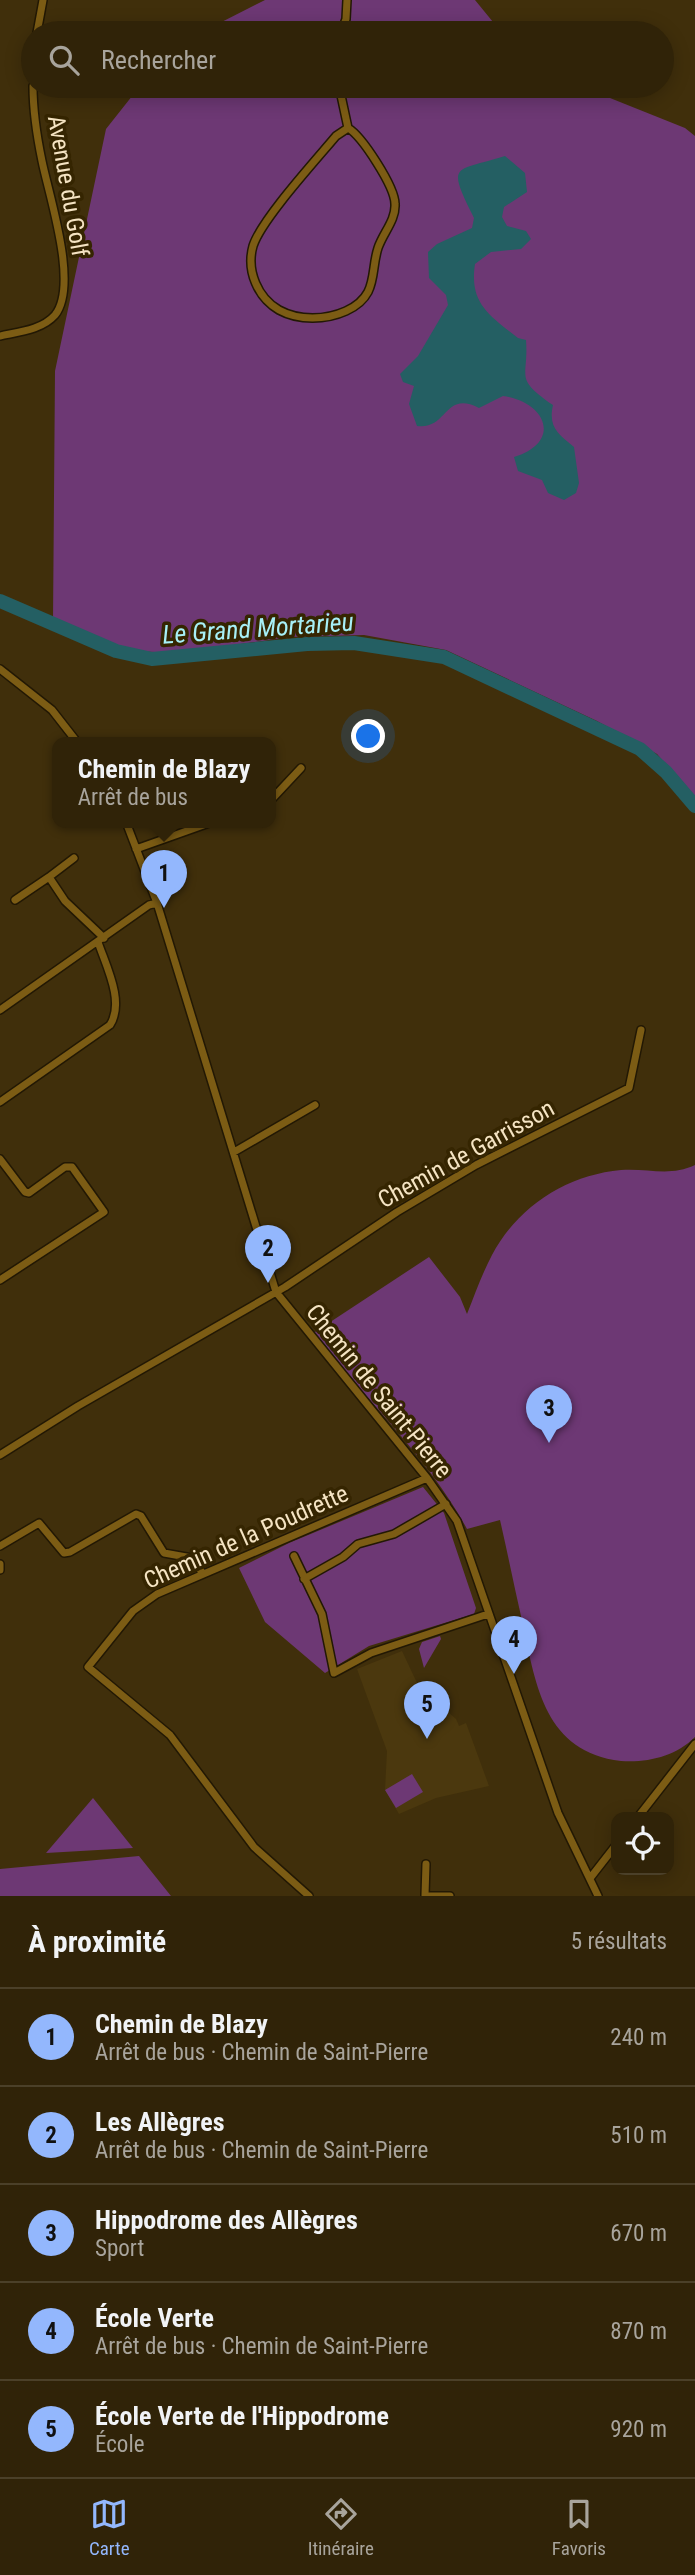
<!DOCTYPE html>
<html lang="fr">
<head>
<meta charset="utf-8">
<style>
	body { margin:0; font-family:"Roboto Condensed",sans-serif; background:#3c2f16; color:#f1f3f6 }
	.controls { position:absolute; right:21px; bottom:21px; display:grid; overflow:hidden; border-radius:14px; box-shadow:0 4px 18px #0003 }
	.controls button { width:63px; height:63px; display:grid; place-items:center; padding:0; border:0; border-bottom:2px solid #4b4029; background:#302308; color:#f1f3f6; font:35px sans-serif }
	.you { position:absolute; left:369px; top:737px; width:24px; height:24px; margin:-18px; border:5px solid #fff; border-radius:50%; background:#1a73e8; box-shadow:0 0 0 10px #1a73e833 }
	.badge { display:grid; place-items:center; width:46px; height:46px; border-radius:50%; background:#93b7fd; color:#111; font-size:23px; font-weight:700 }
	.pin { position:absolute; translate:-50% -58px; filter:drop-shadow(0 2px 4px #0008) }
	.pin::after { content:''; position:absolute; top:37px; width:24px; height:21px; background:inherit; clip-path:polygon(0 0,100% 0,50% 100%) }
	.popup { position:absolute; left:52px; top:737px; width:224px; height:91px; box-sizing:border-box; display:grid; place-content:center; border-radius:14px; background:#302308; filter:drop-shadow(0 2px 5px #0005); font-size:23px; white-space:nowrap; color:#a8a49c }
	.popup b { font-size:26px; color:#f1f3f6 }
	.popup::after { content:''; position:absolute; left:50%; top:100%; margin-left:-14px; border:14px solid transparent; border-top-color:#302308 }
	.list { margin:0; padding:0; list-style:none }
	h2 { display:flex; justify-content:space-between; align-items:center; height:91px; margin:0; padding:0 28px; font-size:30px }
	h2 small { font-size:23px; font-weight:400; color:#a8a49c }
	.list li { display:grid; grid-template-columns:46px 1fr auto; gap:21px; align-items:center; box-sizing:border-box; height:98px; padding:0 28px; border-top:2px solid #4b4029 }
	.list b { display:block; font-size:26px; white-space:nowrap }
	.list p { margin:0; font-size:23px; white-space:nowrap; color:#a8a49c }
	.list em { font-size:23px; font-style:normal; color:#a8a49c }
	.icon { flex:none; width:38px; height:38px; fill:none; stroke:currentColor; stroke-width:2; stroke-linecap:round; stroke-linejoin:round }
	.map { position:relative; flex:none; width:695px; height:1896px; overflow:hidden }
	.search { position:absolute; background:#302308; box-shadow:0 4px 18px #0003; left:21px; right:21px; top:21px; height:77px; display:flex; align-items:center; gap:18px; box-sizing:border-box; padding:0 24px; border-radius:38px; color:#a8a49c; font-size:26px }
	.sheet { height:581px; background:#302308 }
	nav { display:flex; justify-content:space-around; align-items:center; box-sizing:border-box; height:98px; border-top:2px solid #4b4029; background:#302308; font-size:19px; color:#a8a49c }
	nav a { display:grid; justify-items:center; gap:4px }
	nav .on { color:#93b7fd }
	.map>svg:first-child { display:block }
	.built { fill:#4b380e }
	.green { fill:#6d3874 }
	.water { fill:#245f63 }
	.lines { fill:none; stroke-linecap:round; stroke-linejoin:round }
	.river { stroke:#245f63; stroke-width:14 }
	.street-casing { stroke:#221804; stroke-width:10 }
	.street { stroke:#7c5c14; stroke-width:7 }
	.labels { text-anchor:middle; stroke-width:7; stroke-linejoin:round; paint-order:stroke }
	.street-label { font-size:24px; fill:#f5e4c3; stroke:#352501 }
	.water-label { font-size:26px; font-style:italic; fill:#a7f0f7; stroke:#352501 }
</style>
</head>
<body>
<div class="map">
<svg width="695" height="1896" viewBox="0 0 695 1896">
	<rect width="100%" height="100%" fill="#402f0b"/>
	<path class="built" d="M 402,1651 L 425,1700 L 440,1705 L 456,1719 L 459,1726 L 466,1723 L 489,1786 L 436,1798 L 399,1814 L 385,1790 L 387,1751 L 357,1669 Z"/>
	<path class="green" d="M 265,0 L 475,0 L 502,33 L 200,33 Z
		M 140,86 L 580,86 L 685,128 L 695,136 L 695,799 L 657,754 L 597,721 L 446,650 L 364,635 L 289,637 L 180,653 L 129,651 L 53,621 L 55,371 L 106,129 Z
		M 695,1165 L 695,1737 C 676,1756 648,1763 621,1761 C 545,1752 536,1686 523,1625 C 515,1590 508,1555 500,1520 L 467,1529 C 430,1460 363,1395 312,1334 L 429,1257 L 460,1297 L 467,1314 C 475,1294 482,1274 492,1255 C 518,1206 567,1175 621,1170 C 648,1168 670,1177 695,1165 Z
		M 423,1487 L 444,1513 L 476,1608 L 474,1614 L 369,1646 L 325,1673 L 265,1622 L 239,1568 L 289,1543 Z
		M 440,1636 L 441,1639 L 424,1668 L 419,1649 L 422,1642 Z
		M 412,1774 L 423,1792 L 396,1808 L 385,1790 Z
		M 93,1798 L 133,1848 L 46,1853 Z
		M 139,1856 L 171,1896 L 0,1896 L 0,1869 Z"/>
	<path class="water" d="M 505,156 L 525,173 L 527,192 L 504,207 L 502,217 L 507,226 L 526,231 L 531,239 L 521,249 L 491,252 L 475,264 C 469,303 489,315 518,338 L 526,340 C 529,379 513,377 553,405 C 548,427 558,434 574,447 L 579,483 L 576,493 L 564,500 L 548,493 L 542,480 L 518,471 L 514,457 C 563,442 546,402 503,396 L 479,408 C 444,390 448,430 417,426 L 409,404 L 414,386 L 403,382 L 400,374 L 418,356 L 448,305 L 446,295 L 429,278 L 428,252 L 437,244 L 472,228 L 474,218 C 446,162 454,172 505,156 Z"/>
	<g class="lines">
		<path class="river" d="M 0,601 L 116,651 L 152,659 L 307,644 L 354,643 L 444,657 L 640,749 L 666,772 L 695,806"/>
		<defs>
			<path id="street" d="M 37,33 L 43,0
				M 341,33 L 346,19 L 347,0
				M 339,86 L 348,128 C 362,136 395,187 395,204 C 396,220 383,233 378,248 C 370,272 379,296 346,311 C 326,320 299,321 279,310 C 258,298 246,271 253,246 C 261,220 316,160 336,136 L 348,128
				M 0,336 C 18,332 42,330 55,315 C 79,285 49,196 42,161 C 37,137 33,111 33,86
				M 0,669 L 52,710 L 77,742
				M 271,800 L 301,768
				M 126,822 L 157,903 L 276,1292 L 427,1478 L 457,1521 L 558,1813 L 598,1896
				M 136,849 L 212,822
				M 49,877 L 74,858
				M 15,900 L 49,877 L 65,901 L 104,938
				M 0,1010 L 149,905 L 157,903
				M 0,1102 L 110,1025 C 125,1002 106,966 98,942
				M 234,1152 L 315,1105
				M 0,1159 L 25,1192 L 29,1193 L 65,1167 L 72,1167 L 104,1212 L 0,1280
				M 0,1455 L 78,1406 L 285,1287 L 397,1212 L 476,1165 L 629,1088 L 641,1030
				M 0,1546 L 39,1523 L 64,1553 L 70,1552 L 136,1514 L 141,1516 L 164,1553 L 192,1558 L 203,1574
				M 294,1556 L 322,1614 L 334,1673 L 371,1653 L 488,1614
				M 0,1564 L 0,1570
				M 304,1579 L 343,1557 L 358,1544 L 394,1534 L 446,1504
				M 638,1817 L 695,1744
				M 591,1877 L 616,1845
				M 425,1895 L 426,1864
				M 309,1896 L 254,1847 L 170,1735 L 88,1667 L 133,1611 L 157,1594 L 427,1478
				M 425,1896 L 450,1896"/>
		</defs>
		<use href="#street" class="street-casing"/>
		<use href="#street" class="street"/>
	</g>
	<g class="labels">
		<g class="street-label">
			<text transform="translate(68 186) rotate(80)" y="8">Avenue du Golf</text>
			<text transform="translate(466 1154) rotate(-29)" y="8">Chemin de Garrisson</text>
			<text transform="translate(379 1391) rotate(51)" y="8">Chemin de Saint-Pierre</text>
			<text transform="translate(246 1537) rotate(-24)" y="8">Chemin de la Poudrette</text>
		</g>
		<g class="water-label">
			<text transform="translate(258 628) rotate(-4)" y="9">Le Grand Mortarieu</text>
		</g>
	</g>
</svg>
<div class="controls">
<button><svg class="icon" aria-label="locate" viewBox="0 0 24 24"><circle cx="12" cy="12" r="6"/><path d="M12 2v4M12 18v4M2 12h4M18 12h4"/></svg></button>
</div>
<div class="you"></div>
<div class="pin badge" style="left:164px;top:908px">1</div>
<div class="popup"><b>Chemin de Blazy</b>Arrêt de bus</div>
<div class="pin badge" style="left:268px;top:1283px">2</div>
<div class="pin badge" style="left:549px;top:1443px">3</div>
<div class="pin badge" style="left:514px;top:1674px">4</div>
<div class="pin badge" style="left:427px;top:1739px">5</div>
<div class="search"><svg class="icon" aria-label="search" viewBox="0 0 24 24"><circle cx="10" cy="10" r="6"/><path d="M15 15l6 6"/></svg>Rechercher</div>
</div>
<section class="sheet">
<h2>À proximité<small>5 résultats</small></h2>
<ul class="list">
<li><span class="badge">1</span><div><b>Chemin de Blazy</b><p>Arrêt de bus · Chemin de Saint-Pierre</p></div><em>240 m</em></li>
<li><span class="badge">2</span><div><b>Les Allègres</b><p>Arrêt de bus · Chemin de Saint-Pierre</p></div><em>510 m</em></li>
<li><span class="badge">3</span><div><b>Hippodrome des Allègres</b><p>Sport</p></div><em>670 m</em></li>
<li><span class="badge">4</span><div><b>École Verte</b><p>Arrêt de bus · Chemin de Saint-Pierre</p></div><em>870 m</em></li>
<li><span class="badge">5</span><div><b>École Verte de l'Hippodrome</b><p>École</p></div><em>920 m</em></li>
</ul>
</section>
<nav>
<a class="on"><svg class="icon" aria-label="map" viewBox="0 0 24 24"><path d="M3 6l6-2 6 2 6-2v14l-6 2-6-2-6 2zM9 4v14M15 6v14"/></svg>Carte</a>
<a><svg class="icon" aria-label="directions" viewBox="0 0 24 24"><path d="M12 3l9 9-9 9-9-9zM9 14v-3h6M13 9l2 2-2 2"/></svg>Itinéraire</a>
<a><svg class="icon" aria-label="saved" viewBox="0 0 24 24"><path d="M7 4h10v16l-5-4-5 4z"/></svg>Favoris</a>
</nav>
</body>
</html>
